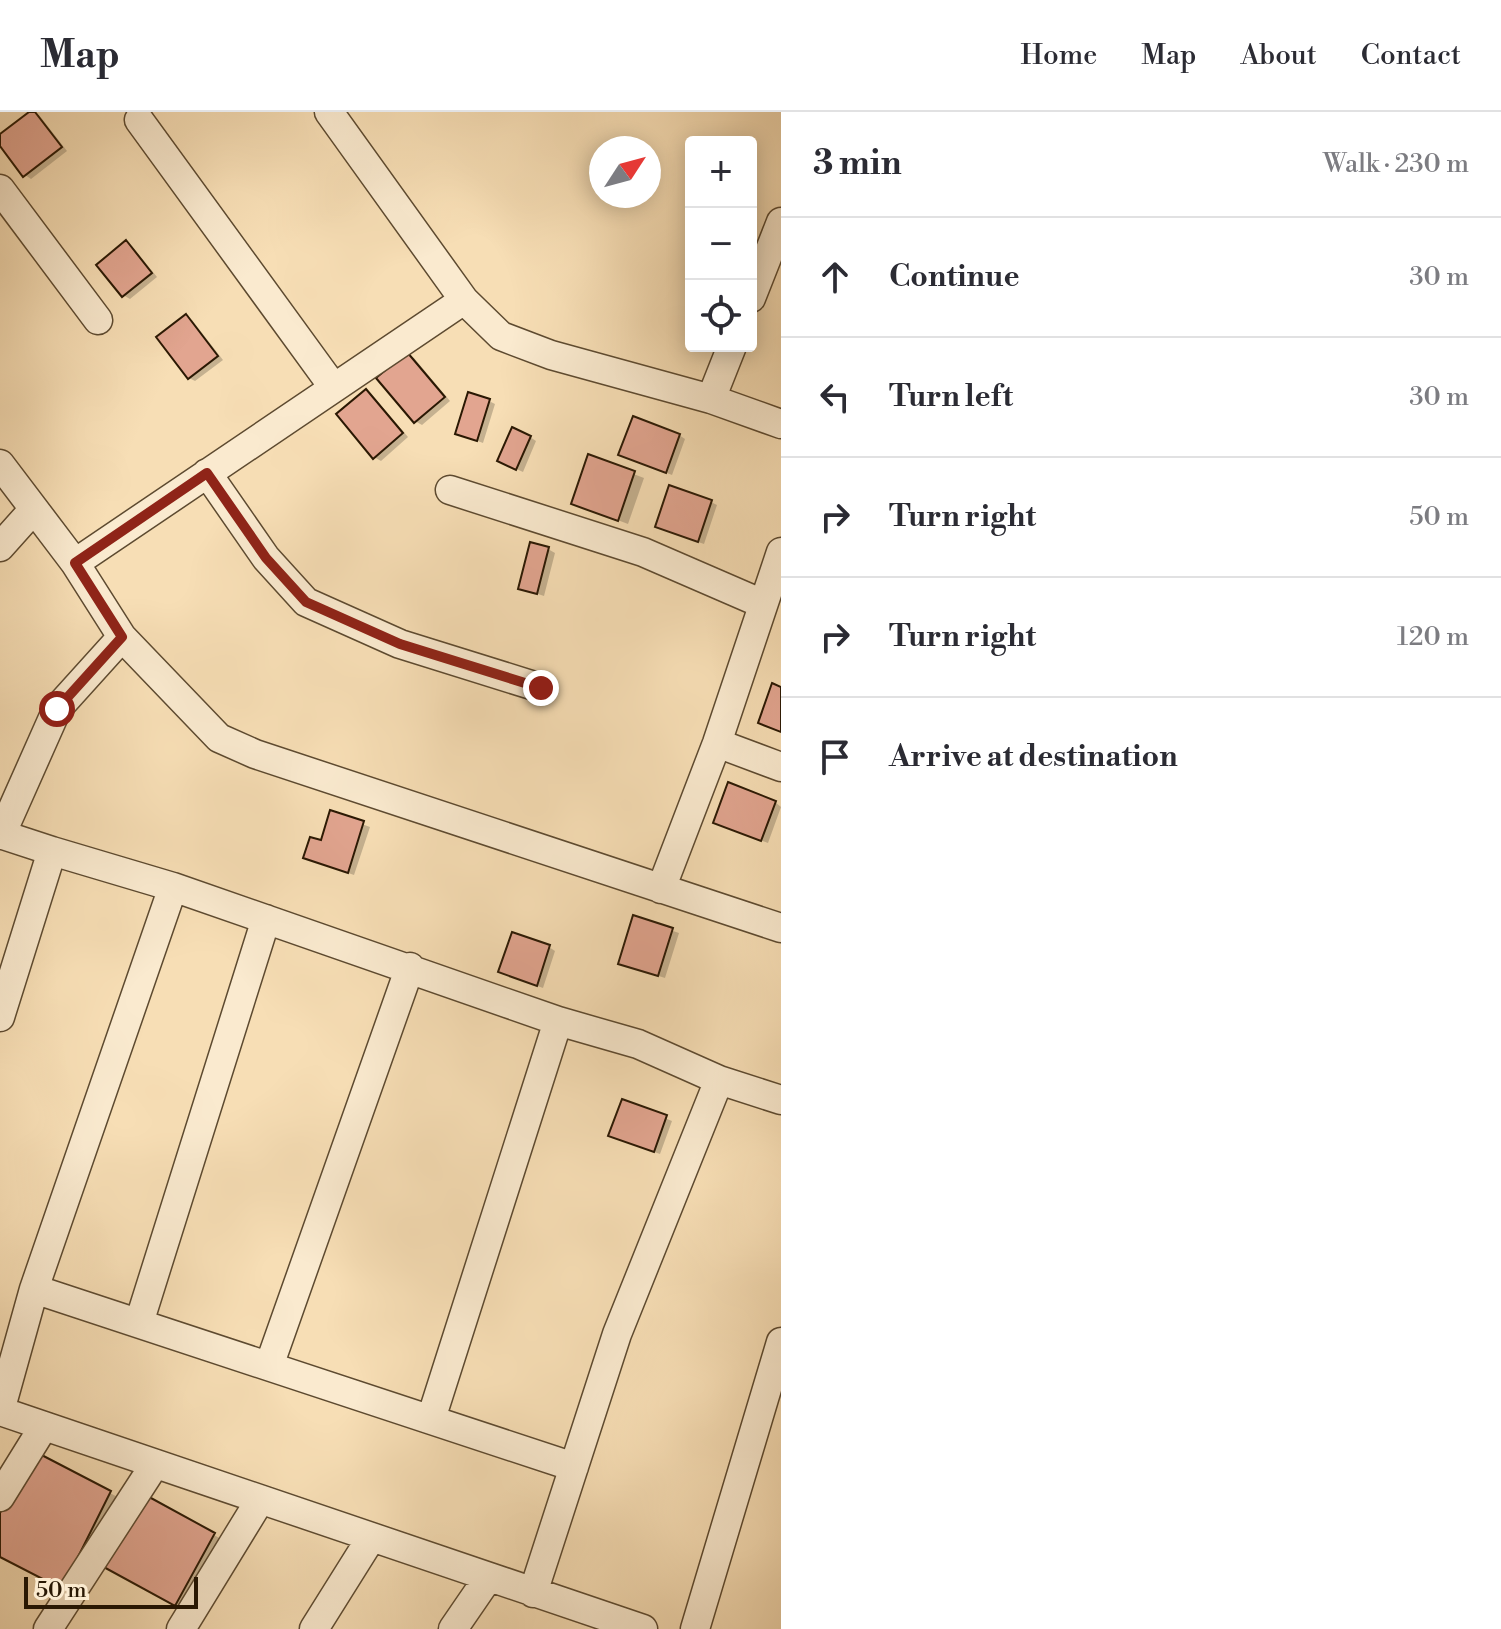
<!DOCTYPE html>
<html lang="en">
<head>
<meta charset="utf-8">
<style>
	body { margin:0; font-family:"Libre Bodoni",serif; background:#f7f7f7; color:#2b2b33 }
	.controls { position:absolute; right:24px; top:24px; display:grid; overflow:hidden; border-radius:8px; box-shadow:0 4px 20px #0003 }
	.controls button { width:72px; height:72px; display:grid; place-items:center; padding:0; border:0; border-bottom:2px solid #e1e1e2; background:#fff; color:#2b2b33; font:40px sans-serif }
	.compass { position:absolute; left:589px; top:24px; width:72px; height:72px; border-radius:50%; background:#fff; box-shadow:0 4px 20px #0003; rotate:54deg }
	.scale { position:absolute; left:24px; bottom:20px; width:174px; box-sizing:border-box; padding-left:8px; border:4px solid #2a1803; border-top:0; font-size:22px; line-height:28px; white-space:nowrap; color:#2a1803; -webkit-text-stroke:6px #faeacf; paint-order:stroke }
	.stop { position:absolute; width:24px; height:24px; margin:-18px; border:6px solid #8f2418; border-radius:50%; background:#fff }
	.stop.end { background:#8f2418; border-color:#fff; box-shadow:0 2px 8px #0008 }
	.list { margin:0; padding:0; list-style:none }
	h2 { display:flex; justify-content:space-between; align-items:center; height:104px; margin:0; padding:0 32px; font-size:34px }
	h2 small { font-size:26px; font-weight:400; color:#7c7c81 }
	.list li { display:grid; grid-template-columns:52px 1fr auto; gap:24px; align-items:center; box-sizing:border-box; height:120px; padding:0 32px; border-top:2px solid #e1e1e2 }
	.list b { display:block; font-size:30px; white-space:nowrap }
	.list em { font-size:26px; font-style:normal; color:#7c7c81 }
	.icon { flex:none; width:44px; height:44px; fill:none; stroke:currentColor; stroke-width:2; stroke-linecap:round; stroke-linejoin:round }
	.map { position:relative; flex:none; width:781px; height:1517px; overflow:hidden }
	header { display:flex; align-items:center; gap:48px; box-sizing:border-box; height:112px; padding:0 40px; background:#fff; border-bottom:2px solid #e1e1e2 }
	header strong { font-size:38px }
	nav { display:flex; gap:44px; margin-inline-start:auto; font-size:28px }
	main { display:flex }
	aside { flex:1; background:#fff }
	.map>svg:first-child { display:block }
	.shadow { fill:#0003 }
	.building { fill:#e2a590; stroke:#2a1803; stroke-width:2 }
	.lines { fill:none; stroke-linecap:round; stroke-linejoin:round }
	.minor-casing { stroke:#5d4a30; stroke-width:31 }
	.minor { stroke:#faeacf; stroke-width:28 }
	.route { stroke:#8f2418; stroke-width:10 }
</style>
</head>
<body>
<header>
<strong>Map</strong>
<nav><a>Home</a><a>Map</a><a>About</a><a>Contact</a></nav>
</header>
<main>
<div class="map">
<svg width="781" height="1517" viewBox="0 0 781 1517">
	<rect width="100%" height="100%" fill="#f7deb5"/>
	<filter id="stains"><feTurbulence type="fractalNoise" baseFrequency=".0025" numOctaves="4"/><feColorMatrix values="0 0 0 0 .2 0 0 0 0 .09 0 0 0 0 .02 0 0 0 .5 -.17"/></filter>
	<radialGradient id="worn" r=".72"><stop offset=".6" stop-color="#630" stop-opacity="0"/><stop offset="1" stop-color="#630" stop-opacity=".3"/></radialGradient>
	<path class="shadow" d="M 32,0 L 39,3 L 67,39 L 31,67 L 25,63 L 0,31 L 0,24 Z
		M 126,131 L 132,134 L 157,165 L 130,187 L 123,183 Z
		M 186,204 L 192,208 L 223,248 L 195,269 L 189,266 Z
		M 408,242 L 414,246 L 450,289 L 422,313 L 415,309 Z
		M 366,280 L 372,283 L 408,325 L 381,349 L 374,345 Z
		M 489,289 L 495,292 L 483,331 L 457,321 Z
		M 679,323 L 685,327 L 672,363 L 627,345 Z
		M 530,325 L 536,329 L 523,360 L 506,352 Z
		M 589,345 L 644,366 L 628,412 L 573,391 Z
		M 711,390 L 717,393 L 704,432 L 663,418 Z
		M 548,437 L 555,441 L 544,484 L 520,476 Z
		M 775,690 L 781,695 L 768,731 L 722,714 Z
		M 332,701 L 370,715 L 354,763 L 305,746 L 322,731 Z
		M 635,806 L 679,821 L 665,866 L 627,854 Z
		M 549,835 L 555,839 L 543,876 L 507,863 Z
		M 623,989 L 672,1009 L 660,1042 L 617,1027 Z
		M 110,1381 L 123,1388 L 76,1482 L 0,1444 L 0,1406 Z
		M 141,1383 L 223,1428 L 185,1498 L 103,1452 Z"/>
	<path class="building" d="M 29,0 L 35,0 L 62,35 L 23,65 L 0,34 L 0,22 Z
		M 126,128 L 152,161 L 122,185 L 96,153 Z
		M 186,202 L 218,244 L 188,267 L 156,225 Z
		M 407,240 L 445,285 L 414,311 L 376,266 Z
		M 366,277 L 403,321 L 373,347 L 336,302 Z
		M 468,280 L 490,287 L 477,329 L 455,322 Z
		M 633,304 L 680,322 L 666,361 L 618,343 Z
		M 512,315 L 531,324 L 516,358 L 497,349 Z
		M 588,342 L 635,359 L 618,409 L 571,392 Z
		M 669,373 L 712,388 L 698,430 L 655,415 Z
		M 530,430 L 549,435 L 537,482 L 518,477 Z
		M 772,571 L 781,575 L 781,620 L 758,611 Z
		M 728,670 L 776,689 L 761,729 L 713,711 Z
		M 330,698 L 364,709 L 348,761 L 303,746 L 310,725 L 321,728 Z
		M 633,803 L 673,816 L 658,864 L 618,852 Z
		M 512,820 L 550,833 L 537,874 L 498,860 Z
		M 622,987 L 667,1003 L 654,1040 L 608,1024 Z
		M 32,1338 L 111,1379 L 62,1477 L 0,1445 L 0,1401 Z
		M 140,1380 L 215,1421 L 175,1494 L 100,1453 Z"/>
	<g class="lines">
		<defs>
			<path id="minor" d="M 329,0 L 464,188 L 501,224 L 551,243 L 711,287 L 781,312
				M 139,8 L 334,276
				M 0,77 L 98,208
				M 751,186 L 781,110
				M 711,287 L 732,234
				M 0,352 L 75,451 L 122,525 L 219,626 L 255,642 L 781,816
				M 207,361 L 266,446 L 306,490 L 400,532 L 541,576
				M 450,378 L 643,440 L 763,492
				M 0,435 L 34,397
				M 75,451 L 464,188
				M 717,631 L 781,655
				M 0,722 L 52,739 L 0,905
				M 1,723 L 57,597 L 122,525
				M 52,739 L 173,775 L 558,909 L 638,932 L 719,968 L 781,988
				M 173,775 L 34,1177 L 0,1299 L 643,1517
				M 661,777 L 717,631 L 781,440
				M 34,1177 L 574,1355
				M 139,1211 L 266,807
				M 269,1254 L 410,855
				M 431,1307 L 558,909
				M 0,1385 L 44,1314
				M 533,1481 L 617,1222 L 719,968
				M 48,1517 L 155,1352
				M 181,1517 L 260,1388
				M 314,1517 L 371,1426
				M 453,1517 L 488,1466
				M 695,1517 L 781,1230"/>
		</defs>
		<use href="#minor" class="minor-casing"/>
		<use href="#minor" class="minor"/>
	</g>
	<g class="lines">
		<path class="route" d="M 57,597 L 122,525 L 75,451 L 207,361 L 266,446 L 306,490 L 400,532 L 541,576"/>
	</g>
	<rect width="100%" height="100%" filter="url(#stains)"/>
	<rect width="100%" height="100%" fill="url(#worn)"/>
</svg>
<div class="controls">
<button>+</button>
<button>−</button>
<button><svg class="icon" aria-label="locate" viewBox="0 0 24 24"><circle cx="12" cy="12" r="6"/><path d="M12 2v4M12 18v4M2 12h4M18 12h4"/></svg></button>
</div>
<svg class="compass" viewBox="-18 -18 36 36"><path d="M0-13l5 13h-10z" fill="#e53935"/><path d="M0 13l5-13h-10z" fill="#7c7c81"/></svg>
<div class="scale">50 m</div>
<div class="stop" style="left:57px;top:597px"></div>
<div class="stop end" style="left:541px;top:576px"></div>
</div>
<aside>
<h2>3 min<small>Walk · 230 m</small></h2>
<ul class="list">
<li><svg class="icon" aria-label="ahead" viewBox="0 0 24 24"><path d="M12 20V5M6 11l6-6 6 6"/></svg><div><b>Continue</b></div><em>30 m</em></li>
<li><svg class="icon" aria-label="left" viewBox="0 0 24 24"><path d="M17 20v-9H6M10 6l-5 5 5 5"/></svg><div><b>Turn left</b></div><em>30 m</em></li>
<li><svg class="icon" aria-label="right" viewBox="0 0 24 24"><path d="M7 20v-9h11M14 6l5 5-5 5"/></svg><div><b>Turn right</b></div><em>50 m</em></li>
<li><svg class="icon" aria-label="right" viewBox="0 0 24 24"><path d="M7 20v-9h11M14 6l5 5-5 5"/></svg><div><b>Turn right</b></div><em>120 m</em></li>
<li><svg class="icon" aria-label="arrive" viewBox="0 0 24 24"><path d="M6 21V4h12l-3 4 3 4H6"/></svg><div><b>Arrive at destination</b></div></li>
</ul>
</aside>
</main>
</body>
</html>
